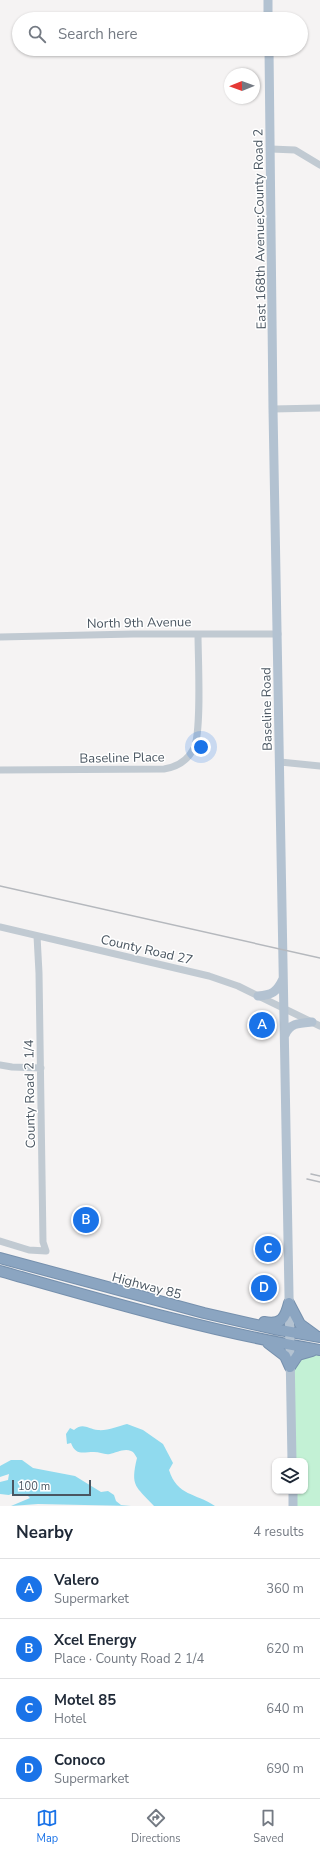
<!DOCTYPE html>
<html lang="en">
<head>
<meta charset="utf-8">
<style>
	body { margin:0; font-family:"Nunito Sans",sans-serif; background:#f6f6f7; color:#1f2937 }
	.controls { position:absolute; right:12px; bottom:12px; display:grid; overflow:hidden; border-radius:8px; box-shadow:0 1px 3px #0004 }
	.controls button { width:36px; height:36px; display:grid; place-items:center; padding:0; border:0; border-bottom:1px solid #e0e1e3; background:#fff; color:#1f2937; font:20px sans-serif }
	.compass { position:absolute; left:224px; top:68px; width:36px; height:36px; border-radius:50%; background:#fff; box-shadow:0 1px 3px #0004; rotate:269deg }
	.scale { position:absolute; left:12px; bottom:10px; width:79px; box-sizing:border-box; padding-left:4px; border:2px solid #4a5661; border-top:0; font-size:11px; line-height:14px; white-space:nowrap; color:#4a5661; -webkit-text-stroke:3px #fff; paint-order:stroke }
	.you { position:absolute; left:201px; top:747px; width:14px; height:14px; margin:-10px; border:3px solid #fff; border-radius:50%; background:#1a73e8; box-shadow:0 0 0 6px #1a73e833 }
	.badge { display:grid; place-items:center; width:26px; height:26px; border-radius:50%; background:#1a73e8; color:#fff; font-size:13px; font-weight:700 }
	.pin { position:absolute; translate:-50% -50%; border:2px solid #fff; box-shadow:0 1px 4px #0006 }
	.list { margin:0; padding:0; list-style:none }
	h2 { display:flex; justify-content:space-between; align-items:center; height:52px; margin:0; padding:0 16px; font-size:17px }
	h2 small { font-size:13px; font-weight:400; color:#747a83 }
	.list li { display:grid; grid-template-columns:26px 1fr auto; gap:12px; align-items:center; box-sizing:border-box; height:60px; padding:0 16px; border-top:1px solid #e0e1e3 }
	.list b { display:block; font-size:15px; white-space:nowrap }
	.list p { margin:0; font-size:13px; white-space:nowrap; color:#747a83 }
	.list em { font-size:13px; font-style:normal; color:#747a83 }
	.icon { flex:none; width:22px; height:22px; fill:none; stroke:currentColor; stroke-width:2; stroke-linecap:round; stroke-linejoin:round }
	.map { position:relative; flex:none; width:320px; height:1506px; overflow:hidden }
	.search { position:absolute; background:#fff; box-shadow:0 1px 3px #0004; left:12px; right:12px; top:12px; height:44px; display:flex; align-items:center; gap:10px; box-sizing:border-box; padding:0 14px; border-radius:22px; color:#747a83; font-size:15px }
	.sheet { height:292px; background:#fff }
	nav { display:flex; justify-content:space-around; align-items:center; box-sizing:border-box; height:56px; border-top:1px solid #e0e1e3; background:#fff; font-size:11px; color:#747a83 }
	nav a { display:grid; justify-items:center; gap:2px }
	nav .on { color:#1a73e8 }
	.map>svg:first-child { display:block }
	.green { fill:#c3f1d5 }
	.water { fill:#90daee }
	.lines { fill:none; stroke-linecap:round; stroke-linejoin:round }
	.highway-casing { stroke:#7690ad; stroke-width:12 }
	.minor { stroke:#c1cad2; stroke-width:7 }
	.major { stroke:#b3c2d1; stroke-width:9 }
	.highway { stroke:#8ba5c1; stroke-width:10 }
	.rail { stroke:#b5b8bd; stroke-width:1.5 }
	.labels { text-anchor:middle; stroke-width:3; stroke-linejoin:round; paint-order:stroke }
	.street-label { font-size:13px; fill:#4a5661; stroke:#fff }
</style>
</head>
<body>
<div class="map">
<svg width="320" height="1506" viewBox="0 0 320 1506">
	<rect width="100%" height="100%" fill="#f5f3f3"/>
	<path class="green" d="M 320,1351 L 320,1506 L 293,1506 L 293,1491 L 305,1491 L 305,1461 L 292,1461 L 290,1367 L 295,1358 Z"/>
	<path class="water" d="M 127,1424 L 143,1430 L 163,1444 L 173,1463 L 169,1470 C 177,1496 196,1493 215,1506 L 154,1506 C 136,1486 130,1487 137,1458 C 135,1455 134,1452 131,1451 C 124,1448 116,1453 110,1454 C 104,1455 100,1452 94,1452 C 83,1452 76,1456 71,1443 L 67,1444 L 66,1434 L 70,1428 L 74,1430 C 83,1422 88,1429 98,1430 C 107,1431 119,1426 127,1424 Z
		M 11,1460 L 22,1460 L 33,1468 L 75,1476 L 101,1492 L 108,1491 L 114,1495 L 116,1501 L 121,1505 L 131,1506 L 38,1504 L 11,1506 L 30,1498 L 26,1494 L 11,1494 L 9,1495 L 0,1494 L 0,1482 L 8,1480 L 9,1474 L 0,1477 L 0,1466 Z"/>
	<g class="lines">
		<defs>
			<path id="highway" d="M 0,1258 L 204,1313 L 274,1329 L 320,1337
				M 0,1271 C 106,1301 211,1332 320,1350
				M 289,1303 L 300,1324 L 315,1335
				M 264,1322 C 281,1325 285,1319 289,1303
				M 268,1343 L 285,1356 L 290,1367
				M 290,1367 L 298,1355 L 312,1351"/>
		</defs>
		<use href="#highway" class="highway-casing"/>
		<path class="minor" d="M 271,149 L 295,150 L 320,165
			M 273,409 L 320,408
			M 0,637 L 133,634 L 278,634
			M 280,762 L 320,766
			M 0,770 L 164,769 C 177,767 188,760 194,748 C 202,731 198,657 198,634
			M 0,927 L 209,976 L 238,986 L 320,1026
			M 0,1065 L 12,1067 L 41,1068
			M 0,1241 L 29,1250 L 46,1251 L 43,1242 L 39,973 L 37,936"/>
		<path class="major" d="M 268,0 L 268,19
			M 269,49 L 273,409 L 292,1461
			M 258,996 C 272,995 277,992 283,979
			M 285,1035 C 290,1023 299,1023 312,1022
			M 293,1491 L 293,1506"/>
		<use href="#highway" class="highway"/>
		<path class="rail" d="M 0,886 L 320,958
			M 311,1174 L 320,1176
			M 307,1179 L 320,1182"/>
	</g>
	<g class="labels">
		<g class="street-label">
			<text transform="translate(259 229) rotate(-91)" y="5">East 168th Avenue;County Road 2</text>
			<text transform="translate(139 622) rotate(-1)" y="5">North 9th Avenue</text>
			<text transform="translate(266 709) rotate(-91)" y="5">Baseline Road</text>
			<text transform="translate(122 757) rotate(-1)" y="5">Baseline Place</text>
			<text transform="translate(147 949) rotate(13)" y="5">County Road 27</text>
			<text transform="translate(29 1094) rotate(-91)" y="5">County Road 2 1/4</text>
			<text transform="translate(147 1285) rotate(15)" y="5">Highway 85</text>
		</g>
	</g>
</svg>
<div class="controls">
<button><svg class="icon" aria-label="layers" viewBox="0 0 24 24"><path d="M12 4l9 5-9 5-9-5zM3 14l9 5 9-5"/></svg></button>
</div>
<svg class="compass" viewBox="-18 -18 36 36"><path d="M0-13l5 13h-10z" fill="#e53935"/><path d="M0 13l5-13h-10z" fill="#747a83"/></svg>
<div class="scale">100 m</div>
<div class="you"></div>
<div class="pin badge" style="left:262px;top:1025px">A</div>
<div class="pin badge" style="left:86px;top:1220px">B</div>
<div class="pin badge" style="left:268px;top:1249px">C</div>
<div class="pin badge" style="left:264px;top:1288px">D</div>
<div class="search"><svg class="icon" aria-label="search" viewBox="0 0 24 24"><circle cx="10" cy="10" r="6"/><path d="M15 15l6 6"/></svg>Search here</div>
</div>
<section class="sheet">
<h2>Nearby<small>4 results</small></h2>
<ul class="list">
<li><span class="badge">A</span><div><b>Valero</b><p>Supermarket</p></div><em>360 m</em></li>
<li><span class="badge">B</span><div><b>Xcel Energy</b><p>Place · County Road 2 1/4</p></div><em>620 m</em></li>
<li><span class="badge">C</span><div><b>Motel 85</b><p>Hotel</p></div><em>640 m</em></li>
<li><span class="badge">D</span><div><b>Conoco</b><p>Supermarket</p></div><em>690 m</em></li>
</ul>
</section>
<nav>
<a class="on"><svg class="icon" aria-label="map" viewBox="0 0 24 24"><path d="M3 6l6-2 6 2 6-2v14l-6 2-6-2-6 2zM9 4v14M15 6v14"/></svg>Map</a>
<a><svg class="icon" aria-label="directions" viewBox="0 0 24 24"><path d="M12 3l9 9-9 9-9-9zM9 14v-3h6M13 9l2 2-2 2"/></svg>Directions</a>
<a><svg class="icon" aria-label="saved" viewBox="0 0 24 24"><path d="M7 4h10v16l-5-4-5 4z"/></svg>Saved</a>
</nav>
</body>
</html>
